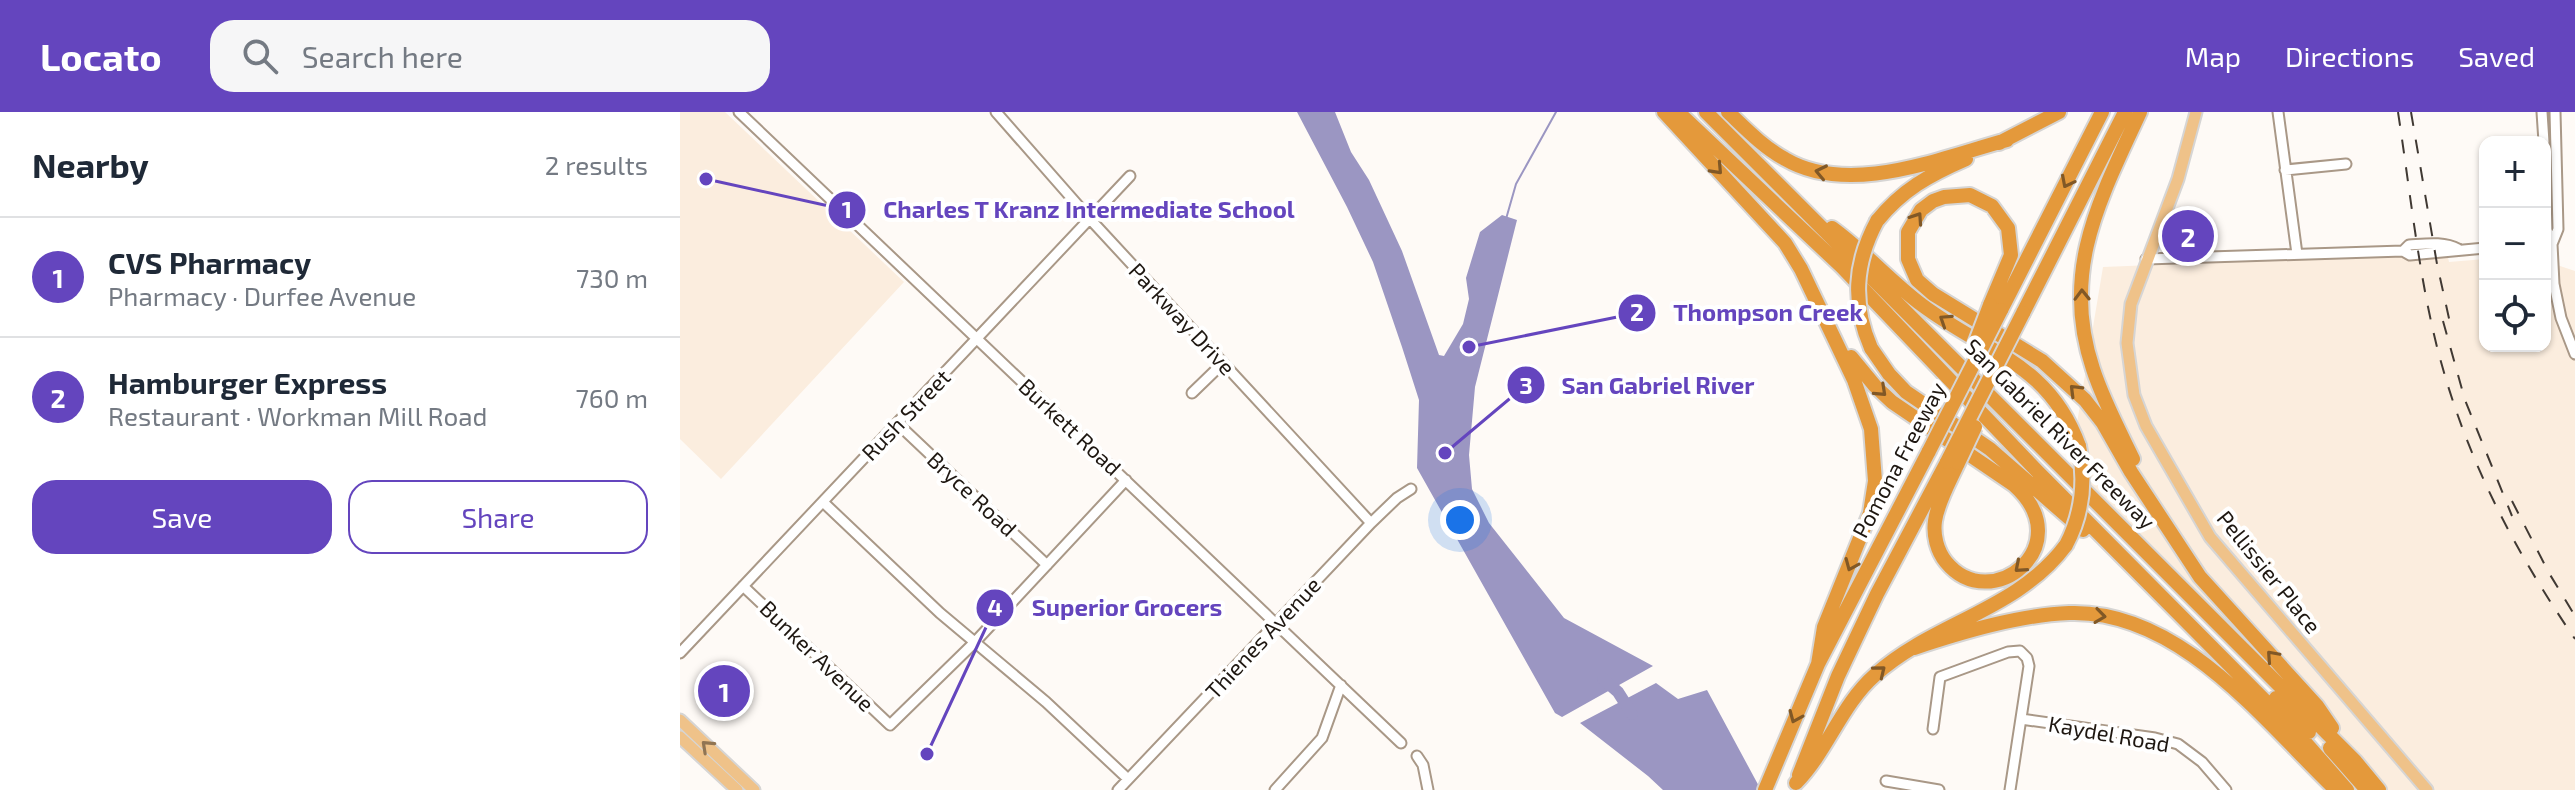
<!DOCTYPE html>
<html lang="en">
<head>
<meta charset="utf-8">
<style>
	body { margin:0; font-family:"Exo 2",sans-serif; background:#f6f6f7; color:#1f2937 }
	.controls { position:absolute; right:24px; top:24px; display:grid; overflow:hidden; border-radius:16px; box-shadow:0 2px 6px #0004 }
	.controls button { width:72px; height:72px; display:grid; place-items:center; padding:0; border:0; border-bottom:2px solid #e0e1e3; background:#fff; color:#1f2937; font:40px sans-serif }
	.you { position:absolute; left:780px; top:408px; width:28px; height:28px; margin:-20px; border:6px solid #fff; border-radius:50%; background:#1a73e8; box-shadow:0 0 0 12px #1a73e833 }
	.badge { display:grid; place-items:center; width:52px; height:52px; border-radius:50%; background:#6445be; color:#fff; font-size:26px; font-weight:700 }
	.pin { position:absolute; translate:-50% -50%; border:4px solid #fff; box-shadow:0 2px 8px #0006 }
	.list { margin:0; padding:0; list-style:none }
	h2 { display:flex; justify-content:space-between; align-items:center; height:104px; margin:0; padding:0 32px; font-size:34px }
	h2 small { font-size:26px; font-weight:400; color:#747a83 }
	.list li { display:grid; grid-template-columns:52px 1fr auto; gap:24px; align-items:center; box-sizing:border-box; height:120px; padding:0 32px; border-top:2px solid #e0e1e3 }
	.list b { display:block; font-size:30px; white-space:nowrap }
	.list p { margin:0; font-size:26px; white-space:nowrap; color:#747a83 }
	.list em { font-size:26px; font-style:normal; color:#747a83 }
	.actions { display:flex; gap:16px; padding:24px 32px }
	.actions a { flex:1; padding:18px 0; border:2px solid #6445be; border-radius:24px; text-align:center; font-size:28px; color:#6445be }
	.actions .main { background:#6445be; color:#fff }
	.icon { flex:none; width:44px; height:44px; fill:none; stroke:currentColor; stroke-width:2; stroke-linecap:round; stroke-linejoin:round }
	.map { position:relative; flex:none; width:1895px; height:678px; overflow:hidden }
	header { display:flex; align-items:center; gap:48px; box-sizing:border-box; height:112px; padding:0 40px; background:#6445be; color:#fff }
	header strong { font-size:38px }
	nav { display:flex; gap:44px; margin-inline-start:auto; font-size:28px }
	.search { width:560px; height:72px; background:#f6f6f7; display:flex; align-items:center; gap:20px; box-sizing:border-box; padding:0 28px; border-radius:24px; color:#747a83; font-size:30px }
	main { display:flex }
	aside { flex:1; background:#fff }
	.map>svg:first-child { display:block }
	.built { fill:#fbedde }
	.water { fill:#9b96c2 }
	.lines { fill:none; stroke-linecap:round; stroke-linejoin:round }
	.stream { stroke:#9b96c2; stroke-width:2 }
	.river { stroke:#9b96c2; stroke-width:12 }
	.minor-casing { stroke:#a99887; stroke-width:13 }
	.major-casing { stroke:#d6d5d4; stroke-width:15 }
	.highway-casing { stroke:#d6d5d4; stroke-width:18 }
	.minor { stroke:#fff; stroke-width:9 }
	.major { stroke:#efc289; stroke-width:11 }
	.highway { stroke:#e4993b; stroke-width:14 }
	.rail { stroke:#403933; stroke-width:2; stroke-dasharray:14 14; stroke-linecap:butt }
	.highway-bridge-casing { stroke:#d6d5d4; stroke-width:18; stroke-linecap:butt }
	.highway-bridge { stroke:#e4993b; stroke-width:14 }
	.oneway { stroke:#815826 }
	.oneway2 { stroke:#917553 }
	.labels { text-anchor:middle; stroke-width:8; stroke-linejoin:round; paint-order:stroke }
	.street-label { font-size:22px; fill:#1e1711; stroke:#fff }
	.leader { fill:none; stroke:#6445be; stroke-width:3 }
	.callout-dot { fill:#6445be; stroke:#fff; stroke-width:3 }
	.mark-label { font-size:24px; text-anchor:middle; font-weight:bold; fill:#fff }
	.callout-label { font-size:24px; text-anchor:middle; font-weight:bold; fill:#6445be; stroke:#fff; stroke-width:8; stroke-linejoin:round; paint-order:stroke }
</style>
</head>
<body>
<header>
<strong>Locato</strong>
<div class="search"><svg class="icon" aria-label="search" viewBox="0 0 24 24"><circle cx="10" cy="10" r="6"/><path d="M15 15l6 6"/></svg>Search here</div>
<nav><a>Map</a><a>Directions</a><a>Saved</a></nav>
</header>
<main>
<aside>
<h2>Nearby<small>2 results</small></h2>
<ul class="list">
<li><span class="badge">1</span><div><b>CVS Pharmacy</b><p>Pharmacy · Durfee Avenue</p></div><em>730 m</em></li>
<li><span class="badge">2</span><div><b>Hamburger Express</b><p>Restaurant · Workman Mill Road</p></div><em>760 m</em></li>
</ul>
<div class="actions"><a class="main">Save</a><a>Share</a></div>
</aside>
<div class="map">
<svg width="1895" height="678" viewBox="0 0 1895 678">
	<rect width="100%" height="100%" fill="#fefaf6"/>
	<path class="built" d="M 0,0 L 45,0 L 224,170 L 41,367 L 0,327 Z
		M 1767,141 L 1769,150 L 1805,147 L 1805,234 L 1865,234 L 1865,149 L 1895,159 L 1895,678 L 1682,678 L 1627,615 L 1387,371 L 1423,155 Z"/>
	<path class="water" d="M 617,0 L 655,0 L 671,40 L 689,68 L 722,139 L 759,243 L 764,244 L 783,212 L 789,187 L 786,166 L 800,120 L 822,103 L 837,108 L 795,275 L 789,343 L 792,377 L 809,411 L 884,506 L 973,554 L 882,605 L 875,601 L 737,356 L 739,288 L 722,235 L 693,150 L 667,95 Z
		M 976,571 L 998,587 L 1027,578 L 1081,678 L 983,678 L 968,664 L 900,611 Z"/>
	<g class="lines">
		<path class="stream" d="M 826,107 L 836,72 L 876,0"/>
		<path class="river" d="M 923,567 L 938,580 L 952,602"/>
		<defs>
			<path id="minor" d="M 59,0 L 721,631
				M 316,0 L 410,107 L 691,411
				M 1598,0 L 1617,142
				M 1862,0 L 1864,30
				M 1865,52 L 1867,118 L 1872,132 L 1874,172 L 1881,206 L 1895,242
				M 1605,58 L 1666,52
				M 1872,132 L 1878,117 L 1875,0
				M 1723,139 L 1729,133 C 1745,132 1764,129 1778,137
				M 1466,147 L 1723,139 L 1730,143 L 1805,136
				M 512,281 L 543,251
				M 218,312 L 367,453
				M 143,390 L 260,501 L 366,590 L 448,667
				M 63,474 L 210,613 L 295,530 L 446,368
				M 0,541 L 450,64
				M 1341,607 L 1475,626 L 1498,632 L 1522,650 L 1546,678
				M 1253,617 L 1260,565 L 1328,540 L 1340,539 L 1347,546 L 1349,554 L 1330,678
				M 737,644 L 743,653 L 748,678
				M 1206,669 L 1259,678
				M 438,678 L 691,411 L 717,386 L 731,377
				M 595,678 L 642,626 L 661,573"/>
			<path id="major" d="M 1516,0 L 1498,67 L 1451,192 L 1447,231 L 1454,283 L 1466,314 L 1530,425 L 1747,678
				M 0,608 L 74,678
				M 0,625 L 57,678"/>
			<path id="highway" d="M 984,0 L 1105,131 L 1121,157 L 1174,268 L 1191,317 L 1195,369 L 1190,401 L 1144,515 L 1138,552
				M 998,0 L 1162,155 L 1357,359 L 1617,621 L 1667,678
				M 1026,0 L 1675,649 L 1699,678
				M 1048,0 C 1066,17 1083,35 1105,47 C 1170,85 1260,46 1327,28
				M 1319,31 L 1379,0
				M 1197,109 C 1222,78 1249,63 1286,47
				M 1152,116 C 1184,139 1210,169 1242,193 C 1306,241 1369,251 1399,334
				M 1310,193 L 1331,143 L 1328,116 L 1312,94 L 1290,83 L 1264,85 L 1253,89 L 1241,98 L 1228,120 L 1228,147 L 1237,168 L 1253,182 L 1362,249 L 1405,288 L 1423,311 L 1451,360 L 1520,465 L 1637,594 L 1652,616
				M 1321,198 L 1422,0
				M 1343,201 L 1445,0
				M 1191,236 L 1209,262 L 1226,280 L 1310,337 L 1403,418
				M 1171,245 L 1195,274 L 1212,290 L 1334,373 C 1401,433 1311,505 1266,450 C 1257,439 1253,423 1255,409 C 1258,389 1270,369 1278,351
				M 1453,347 C 1439,318 1423,288 1413,257 C 1380,159 1420,87 1460,0
				M 1234,536 C 1282,520 1339,503 1389,501 C 1498,497 1581,605 1652,674
				M 1596,586 L 1629,620
				M 1650,636 L 1687,678
				M 1119,663 L 1158,564 L 1197,482 L 1267,350
				M 1116,671 C 1148,638 1161,593 1195,563 C 1254,510 1337,499 1386,433
				M 1085,678 L 1138,552 L 1249,339"/>
		</defs>
		<use href="#minor" class="minor-casing"/>
		<use href="#major" class="major-casing"/>
		<use href="#highway" class="highway-casing"/>
		<use href="#minor" class="minor"/>
		<use href="#major" class="major"/>
		<use href="#highway" class="highway"/>
		<path class="rail" d="M 1718,0 C 1730,78 1738,159 1757,235 C 1785,344 1832,435 1895,527
			M 1731,0 L 1757,152 L 1772,220
			M 1763,209 L 1785,288 L 1832,404
			M 1832,389 L 1869,461 L 1895,504"/>
		<defs>
			<path id="highway-bridge" d="M 1294,235 L 1310,193
				M 1191,236 C 1172,192 1174,152 1197,109
				M 1249,339 L 1321,198
				M 1267,350 L 1343,201
				M 1278,351 L 1295,315
				M 1386,433 C 1403,401 1406,369 1399,334"/>
		</defs>
		<use href="#highway-bridge" class="highway-bridge-casing"/>
		<use href="#highway-bridge" class="highway-bridge"/>
	</g>
	<defs><path id="oneway-chevron" d="M-2-3.5L2.5 0L-2 3.5" fill="none" stroke-width="1.6" stroke-linecap="round" stroke-linejoin="round" transform="scale(2)"/></defs>
	<g class="oneway">
		<use href="#oneway-chevron" transform="translate(1037 57) rotate(47)"/>
		<use href="#oneway-chevron" transform="translate(1141 60) rotate(-168)"/>
		<use href="#oneway-chevron" transform="translate(1387 70) rotate(117)"/>
		<use href="#oneway-chevron" transform="translate(1237 106) rotate(-56)"/>
		<use href="#oneway-chevron" transform="translate(1402 183) rotate(-91)"/>
		<use href="#oneway-chevron" transform="translate(1265 208) rotate(-147)"/>
		<use href="#oneway-chevron" transform="translate(1395 278) rotate(-135)"/>
		<use href="#oneway-chevron" transform="translate(1201 279) rotate(43)"/>
		<use href="#oneway-chevron" transform="translate(1171 453) rotate(113)"/>
		<use href="#oneway-chevron" transform="translate(1340 455) rotate(139)"/>
		<use href="#oneway-chevron" transform="translate(1420 504) rotate(8)"/>
		<use href="#oneway-chevron" transform="translate(1592 544) rotate(-132)"/>
		<use href="#oneway-chevron" transform="translate(1200 559) rotate(-39)"/>
		<use href="#oneway-chevron" transform="translate(1115 605) rotate(113)"/>
	</g>
	<use class="oneway2" href="#oneway-chevron" transform="translate(27 634) rotate(-137)"/>
	<g class="labels">
		<g class="street-label">
			<text transform="translate(502 207) rotate(47)" y="8">Parkway Drive</text>
			<text transform="translate(226 303) rotate(-46)" y="8">Rush Street</text>
			<text transform="translate(390 315) rotate(43)" y="8">Burkett Road</text>
			<text transform="translate(1380 322) rotate(45)" y="8">San Gabriel River Freeway</text>
			<text transform="translate(1219 348) rotate(-62)" y="8">Pomona Freeway</text>
			<text transform="translate(292 382) rotate(43)" y="8">Bryce Road</text>
			<text transform="translate(1589 460) rotate(51)" y="8">Pellissier Place</text>
			<text transform="translate(583 526) rotate(-47)" y="8">Thienes Avenue</text>
			<text transform="translate(137 544) rotate(44)" y="8">Bunker Avenue</text>
			<text transform="translate(1429 622) rotate(10)" y="8">Kaydel Road</text>
		</g>
	</g>
	<path class="leader" d="M26 67L167 98M789 235L957 201M765 341L846 273M247 642L315 496"/>
	<g class="callout-dot">
		<circle cx="26" cy="67" r="8"/>
		<circle cx="789" cy="235" r="8"/>
		<circle cx="765" cy="341" r="8"/>
		<circle cx="247" cy="642" r="8"/>
		<circle cx="167" cy="98" r="20"/>
		<circle cx="957" cy="201" r="20"/>
		<circle cx="846" cy="273" r="20"/>
		<circle cx="315" cy="496" r="20"/>
	</g>
	<g class="mark-label">
		<text x="167" y="106">1</text>
		<text x="957" y="209">2</text>
		<text x="846" y="282">3</text>
		<text x="315" y="504">4</text>
	</g>
	<g class="callout-label">
		<text x="409" y="106">Charles T Kranz Intermediate School</text>
		<text x="1088" y="209">Thompson Creek</text>
		<text x="978" y="282">San Gabriel River</text>
		<text x="447" y="504">Superior Grocers</text>
	</g>
</svg>
<div class="controls">
<button>+</button>
<button>−</button>
<button><svg class="icon" aria-label="locate" viewBox="0 0 24 24"><circle cx="12" cy="12" r="6"/><path d="M12 2v4M12 18v4M2 12h4M18 12h4"/></svg></button>
</div>
<div class="you"></div>
<div class="pin badge" style="left:44px;top:579px">1</div>
<div class="pin badge" style="left:1508px;top:124px">2</div>
</div>
</main>
</body>
</html>
